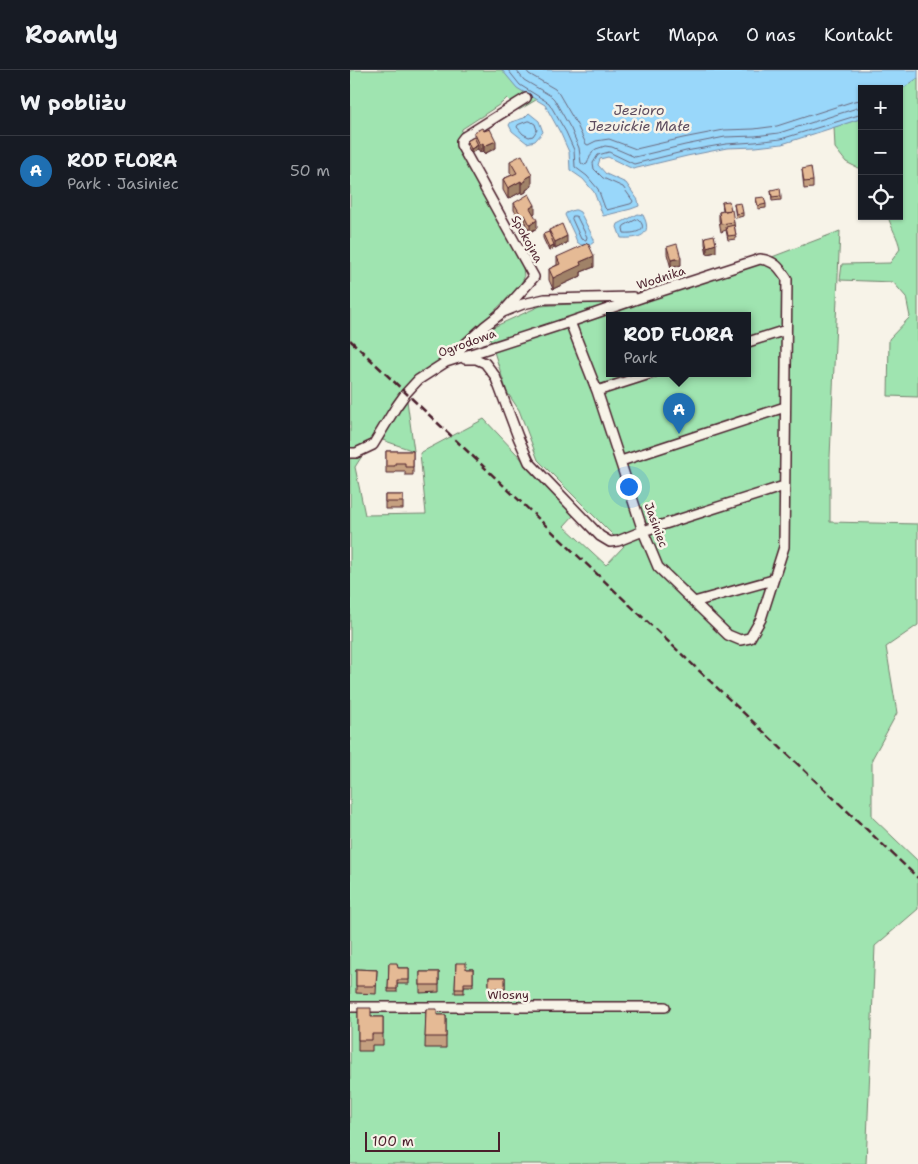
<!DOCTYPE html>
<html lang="pl">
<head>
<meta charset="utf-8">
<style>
	body { margin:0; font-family:"Shantell Sans",sans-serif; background:#242831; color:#f1f3f6 }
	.controls { position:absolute; right:15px; top:15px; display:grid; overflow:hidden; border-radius:0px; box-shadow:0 1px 4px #0004 }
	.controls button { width:45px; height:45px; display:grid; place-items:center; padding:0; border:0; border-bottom:1px solid #363941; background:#171b24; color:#f1f3f6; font:25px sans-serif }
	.scale { position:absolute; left:15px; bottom:12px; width:135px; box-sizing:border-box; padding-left:5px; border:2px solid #4a1f2b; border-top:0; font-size:14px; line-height:18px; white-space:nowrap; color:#4a1f2b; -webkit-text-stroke:4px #f7f3e8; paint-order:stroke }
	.you { position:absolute; left:278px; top:416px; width:18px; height:18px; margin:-12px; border:4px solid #fff; border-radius:50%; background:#1a73e8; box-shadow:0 0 0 8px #1a73e833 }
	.badge { display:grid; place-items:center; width:32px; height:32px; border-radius:50%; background:#1f6fb2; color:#fff; font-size:16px; font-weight:700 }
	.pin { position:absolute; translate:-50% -41px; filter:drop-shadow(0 1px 2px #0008) }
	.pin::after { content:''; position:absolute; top:26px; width:18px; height:15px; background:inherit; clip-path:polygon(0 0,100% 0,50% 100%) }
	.popup { position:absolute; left:256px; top:242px; width:145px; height:65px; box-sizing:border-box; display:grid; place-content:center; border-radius:0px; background:#171b24; filter:drop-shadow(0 1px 4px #0005); font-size:16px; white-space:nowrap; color:#9ea1a6 }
	.popup b { font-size:19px; color:#f1f3f6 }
	.popup::after { content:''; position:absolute; left:50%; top:100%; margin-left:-10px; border:10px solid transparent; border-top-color:#171b24 }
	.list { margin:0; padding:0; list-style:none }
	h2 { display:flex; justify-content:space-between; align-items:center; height:65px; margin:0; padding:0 20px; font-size:21px }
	h2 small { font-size:16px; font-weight:400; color:#9ea1a6 }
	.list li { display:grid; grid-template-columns:32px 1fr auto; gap:15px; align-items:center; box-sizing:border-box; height:70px; padding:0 20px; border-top:1px solid #363941 }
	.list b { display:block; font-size:19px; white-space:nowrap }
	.list p { margin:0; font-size:16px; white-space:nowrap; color:#9ea1a6 }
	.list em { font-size:16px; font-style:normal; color:#9ea1a6 }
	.icon { flex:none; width:28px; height:28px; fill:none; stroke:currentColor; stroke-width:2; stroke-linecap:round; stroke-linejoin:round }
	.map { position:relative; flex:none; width:568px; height:1094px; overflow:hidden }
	header { display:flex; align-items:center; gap:30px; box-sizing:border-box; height:70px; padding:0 25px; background:#171b24; border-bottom:1px solid #363941 }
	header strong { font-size:24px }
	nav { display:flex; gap:28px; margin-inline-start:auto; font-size:18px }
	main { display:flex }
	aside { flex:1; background:#171b24 }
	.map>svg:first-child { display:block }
	.green { fill:#9fe4b0; stroke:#74826e; fill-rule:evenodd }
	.water { fill:#99d7fa; stroke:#798da7 }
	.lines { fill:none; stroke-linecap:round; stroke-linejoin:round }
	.shore { stroke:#6a697e; stroke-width:1 }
	.street-casing { stroke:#4a1f2b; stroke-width:12 }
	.street { stroke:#f7f3e8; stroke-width:9 }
	.rail { stroke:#4a1f2b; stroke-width:2.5; stroke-dasharray:8 4; stroke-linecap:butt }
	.wall { fill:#c5a080; stroke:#4a1f2b }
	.shaded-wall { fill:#a08268; stroke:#4a1f2b }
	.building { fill:#e5ba95; stroke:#4a1f2b }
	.labels { text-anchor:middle; stroke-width:5; stroke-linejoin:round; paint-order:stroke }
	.street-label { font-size:12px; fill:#4a1f2b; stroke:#f7f3e8 }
	.water-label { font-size:14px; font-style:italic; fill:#5e4d5f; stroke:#f7f3e8 }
</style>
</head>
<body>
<header>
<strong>Roamly</strong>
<nav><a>Start</a><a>Mapa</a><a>O nas</a><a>Kontakt</a></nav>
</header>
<main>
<aside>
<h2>W pobliżu<small></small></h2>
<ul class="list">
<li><span class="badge">A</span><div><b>ROD FLORA</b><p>Park · Jasiniec</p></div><em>50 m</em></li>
</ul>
</aside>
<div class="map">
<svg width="568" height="1094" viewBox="0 0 568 1094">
	<rect width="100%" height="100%" fill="#f7f3e8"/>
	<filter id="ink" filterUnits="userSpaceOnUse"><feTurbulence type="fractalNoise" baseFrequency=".02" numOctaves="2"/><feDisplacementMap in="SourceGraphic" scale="10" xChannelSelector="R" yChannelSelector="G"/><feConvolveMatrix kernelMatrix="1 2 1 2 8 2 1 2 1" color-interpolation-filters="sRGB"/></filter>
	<g filter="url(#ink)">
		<path class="green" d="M 0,0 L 157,0 L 191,27 L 169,40 L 157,28 L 152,33 L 112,59 L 109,72 L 173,196 L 174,208 L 168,218 L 104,280 L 55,316 L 64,381 L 24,367 L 5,397 L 15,445 L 76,444 L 70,383 L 134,349 L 224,445 L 214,456 L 256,495 L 274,476 L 188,390 L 169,340 L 157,322 L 137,260 L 190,236 L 296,229 L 409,192 L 490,161 L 480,387 L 480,452 L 568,454 L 568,555 L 536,577 L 547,643 L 522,689 L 522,747 L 568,791 L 568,839 L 525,876 L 516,1094 L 0,1094 ZM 260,245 L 398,245 L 398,303 L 260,303 Z
			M 568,8 L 568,327 L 538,326 L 539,269 L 560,247 L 556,227 L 543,212 L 490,210 L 492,194 L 540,193 L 550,179 C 548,167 541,158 538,146 L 549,146 L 549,21 Z
			M 512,48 L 512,100 L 496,92 L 485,78 L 484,57 Z"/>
		<path class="water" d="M 152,0 L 568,0 L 568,8 L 549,21 L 549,19 L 512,19 L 512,48 L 510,49 L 432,74 L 406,77 L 377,78 L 337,86 L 283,99 L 258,87 L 250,89 L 248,95 L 256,104 L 276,113 L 288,130 L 289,136 L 281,139 L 253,146 L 244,122 L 233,109 L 220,100 L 219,82 L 211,64 L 195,35 L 167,18 Z
			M 179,43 L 189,51 L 193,62 L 185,71 L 177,73 L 162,61 L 159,55 L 161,52 L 174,48 Z
			M 224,140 L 226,140 L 230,142 L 244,169 L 244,172 L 240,175 L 231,175 L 227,172 L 224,164 L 215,145 L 216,143 Z
			M 288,144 L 293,145 C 304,166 288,169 271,168 L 267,157 L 268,154 Z"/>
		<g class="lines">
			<path class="shore" d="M 158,0 L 170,15 L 199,33 L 216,62 L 224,80 L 225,97 L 237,106 L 248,119 L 255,138 L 257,140 L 280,134 L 282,133 L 283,131 L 273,117 L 253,108 L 244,99 L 243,93 L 248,85 L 259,82 L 284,94 L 336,81 L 376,74 L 405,72 L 431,69 L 512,44
				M 166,0 L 174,10 L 201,26 L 204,29 L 221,59 L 229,78 L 231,93 L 234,95 L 237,94 L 242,82 L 246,79 L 255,76 L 262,77 L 285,87 L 335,75 L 375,67 L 405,66 L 429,63 L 507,38 L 512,38
				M 176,0 L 179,4 L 205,19 L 209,24 L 227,55 L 236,74 L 238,75 L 246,71 L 259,69 L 286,79 L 333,68 L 374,60 L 404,59 L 427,56 L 504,31 L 512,30
				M 178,51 L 180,51 L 185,54 L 187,60 L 183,66 L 179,67 L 173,64 L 167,57 L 168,55 Z
				M 223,146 L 225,146 L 227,147 L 237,167 L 236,170 L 231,169 L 222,149 Z
				M 288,149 C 301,161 283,164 274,163 L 273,158 L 274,156 Z"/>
			<defs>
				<path id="street" d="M 176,28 L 114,67 L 111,71 L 111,75 L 184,207 L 153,242 L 173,234 L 195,229 L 283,227
					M 398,272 L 436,260
					M 115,289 L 126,289 L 135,293 L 145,306 L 168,367 L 179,392 L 250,466 L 260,472 L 268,471 L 293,461 L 434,416
					M 98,290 L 135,256 L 153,242
					M 247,321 L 303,303
					M 0,383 L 6,383 L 23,375 L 46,337 L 56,323 L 68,310 L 96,292 L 220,252 L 293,227 L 410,189 C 425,191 429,197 437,209 L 434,477 L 411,549 L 400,568 L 390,570 L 378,565 L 308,497 L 293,461 L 247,321 L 220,252
					M 271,391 L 435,337
					M 344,532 L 423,510
					M 0,937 L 315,937"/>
			</defs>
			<use href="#street" class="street-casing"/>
			<use href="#street" class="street"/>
			<path class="rail" d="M 0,270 L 568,808"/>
		</g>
		<path class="wall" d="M 134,61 L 146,78 L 134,84 L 133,81 L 130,82 L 128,79 L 121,83 L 117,75 L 117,71 L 124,67 L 124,62 Z
			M 160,91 L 182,116 L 176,120 L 176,122 L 172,124 L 171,122 L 158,129 L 153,120 L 153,109 L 162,105 L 160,102 Z
			M 452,99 L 463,111 L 463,118 L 454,119 Z
			M 421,120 L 431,126 L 431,130 L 422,131 Z
			M 406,128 L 416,134 L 416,138 L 408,139 Z
			M 372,132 L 384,152 L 386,169 L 378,170 L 376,160 L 371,162 L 369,150 L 369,142 L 373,141 Z
			M 164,133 L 185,143 L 183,144 L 187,158 L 180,162 L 175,153 L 172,154 L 164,140 Z
			M 384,134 L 393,143 L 393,146 L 386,148 Z
			M 199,160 L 217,173 L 205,179 L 204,178 L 199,181 L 193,168 L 193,164 L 199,164 Z
			M 355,167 L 366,182 L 357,184 L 355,174 Z
			M 317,177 L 331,195 L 321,198 L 317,184 Z
			M 207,187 L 244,197 L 231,202 L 231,206 L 203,219 L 199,210 L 199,199 L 207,195 Z
			M 36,381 L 63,381 L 63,405 L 55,405 L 55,401 L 45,401 L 45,403 L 36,403 Z
			M 35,425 L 53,425 L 53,439 L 35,439 Z
			M 39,893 L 48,898 L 59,898 L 59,914 L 47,914 L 47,922 L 38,922 Z
			M 106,893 L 116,899 L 123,899 L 123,916 L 114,916 L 114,923 L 105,923 Z
			M 6,899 L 27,900 L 26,924 L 6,923 Z
			M 70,902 L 89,902 L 89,922 L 70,923 Z
			M 139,907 L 155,907 L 155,922 L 146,922 L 146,923 L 139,923 Z
			M 8,938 L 21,947 L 33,947 L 33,975 L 22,975 L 22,981 L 8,981 Z
			M 76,939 L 87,945 L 96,945 L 96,978 L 75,978 Z"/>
		<path class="shaded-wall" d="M 146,71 L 146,78 L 134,84 L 134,76 Z
			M 133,73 L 133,81 L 130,82 L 130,75 Z
			M 128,75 L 128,79 L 121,83 L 121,79 Z
			M 182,105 L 182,116 L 176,120 L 176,122 L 172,124 L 172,113 L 175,109 Z
			M 171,111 L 171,122 L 158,129 L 158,118 Z
			M 185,135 L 185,143 L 180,146 L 180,138 Z
			M 175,145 L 175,153 L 172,154 L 172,147 Z
			M 187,150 L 187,158 L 180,162 L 180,155 Z
			M 217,166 L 217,173 L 205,179 L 205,172 Z
			M 366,174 L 366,182 L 357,184 L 357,177 Z
			M 204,175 L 204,178 L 199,181 L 199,177 Z
			M 244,186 L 244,197 L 231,202 L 231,206 L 203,219 L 203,208 L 230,192 Z
			M 331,188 L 331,195 L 321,198 L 321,190 Z"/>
		<path class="building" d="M 132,58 L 134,61 L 140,59 L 146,71 L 134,76 L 133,73 L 130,75 L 124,62 Z
			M 124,67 L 128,75 L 121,79 L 117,71 Z
			M 172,85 L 182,105 L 175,109 L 176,111 L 172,113 L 171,111 L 158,118 L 153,109 L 167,103 L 160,91 Z
			M 461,97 L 463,111 L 454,112 L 452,99 Z
			M 430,118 L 431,126 L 422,127 L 421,120 Z
			M 179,124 L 185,135 L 180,138 L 187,150 L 180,155 L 175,145 L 172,147 L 164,133 Z
			M 414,127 L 416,134 L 408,136 L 406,128 Z
			M 379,131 L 381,140 L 374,141 L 372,132 Z
			M 391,133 L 393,143 L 386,144 L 384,134 Z
			M 382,140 L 384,152 L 371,154 L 369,142 Z
			M 212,154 L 217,166 L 205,172 L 199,160 Z
			M 384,155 L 386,165 L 378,166 L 376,157 Z
			M 199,162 L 204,175 L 199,177 L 193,164 Z
			M 364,165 L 366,174 L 357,177 L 355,167 Z
			M 238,173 L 244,186 L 230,192 L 231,195 L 203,208 L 199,199 L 210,194 L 207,187 Z
			M 327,174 L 331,188 L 321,190 L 317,177 Z
			M 36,381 L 63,381 L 63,397 L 55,397 L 55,393 L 45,393 L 45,396 L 36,396 Z
			M 35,425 L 53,425 L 53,432 L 35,432 Z
			M 39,893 L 47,893 L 48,898 L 59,898 L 59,910 L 47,910 L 47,919 L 38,919 Z
			M 106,893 L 116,893 L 116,899 L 123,899 L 123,913 L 114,913 L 114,919 L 105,919 Z
			M 6,899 L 27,900 L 26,916 L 6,916 Z
			M 70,902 L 89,902 L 89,915 L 70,915 Z
			M 139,907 L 155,907 L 155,918 L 146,918 L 146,919 L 139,919 Z
			M 8,938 L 21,938 L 21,947 L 33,947 L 33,964 L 22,964 L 22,970 L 8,970 Z
			M 76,939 L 87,939 L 87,945 L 96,945 L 96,967 L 75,967 Z"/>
	</g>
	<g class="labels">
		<g class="street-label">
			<text transform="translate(177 169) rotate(61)" y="4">Spokojna</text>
			<text transform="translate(311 208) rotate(-18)" y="4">Wodnika</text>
			<text transform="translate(117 273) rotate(-20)" y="4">Ogrodowa</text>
			<text transform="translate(306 455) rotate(70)" y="4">Jasiniec</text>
			<text x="158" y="929">Wiosny</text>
		</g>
		<g class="water-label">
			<text x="289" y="45">Jezioro<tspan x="289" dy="16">Jezuickie Małe</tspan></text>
		</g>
	</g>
</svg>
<div class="controls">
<button>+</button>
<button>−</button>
<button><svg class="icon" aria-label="locate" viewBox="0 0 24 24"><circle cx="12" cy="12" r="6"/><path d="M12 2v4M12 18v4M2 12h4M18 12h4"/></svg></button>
</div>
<div class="scale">100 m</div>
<div class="you"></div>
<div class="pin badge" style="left:329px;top:364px">A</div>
<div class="popup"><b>ROD FLORA</b>Park</div>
</div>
</main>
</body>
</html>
